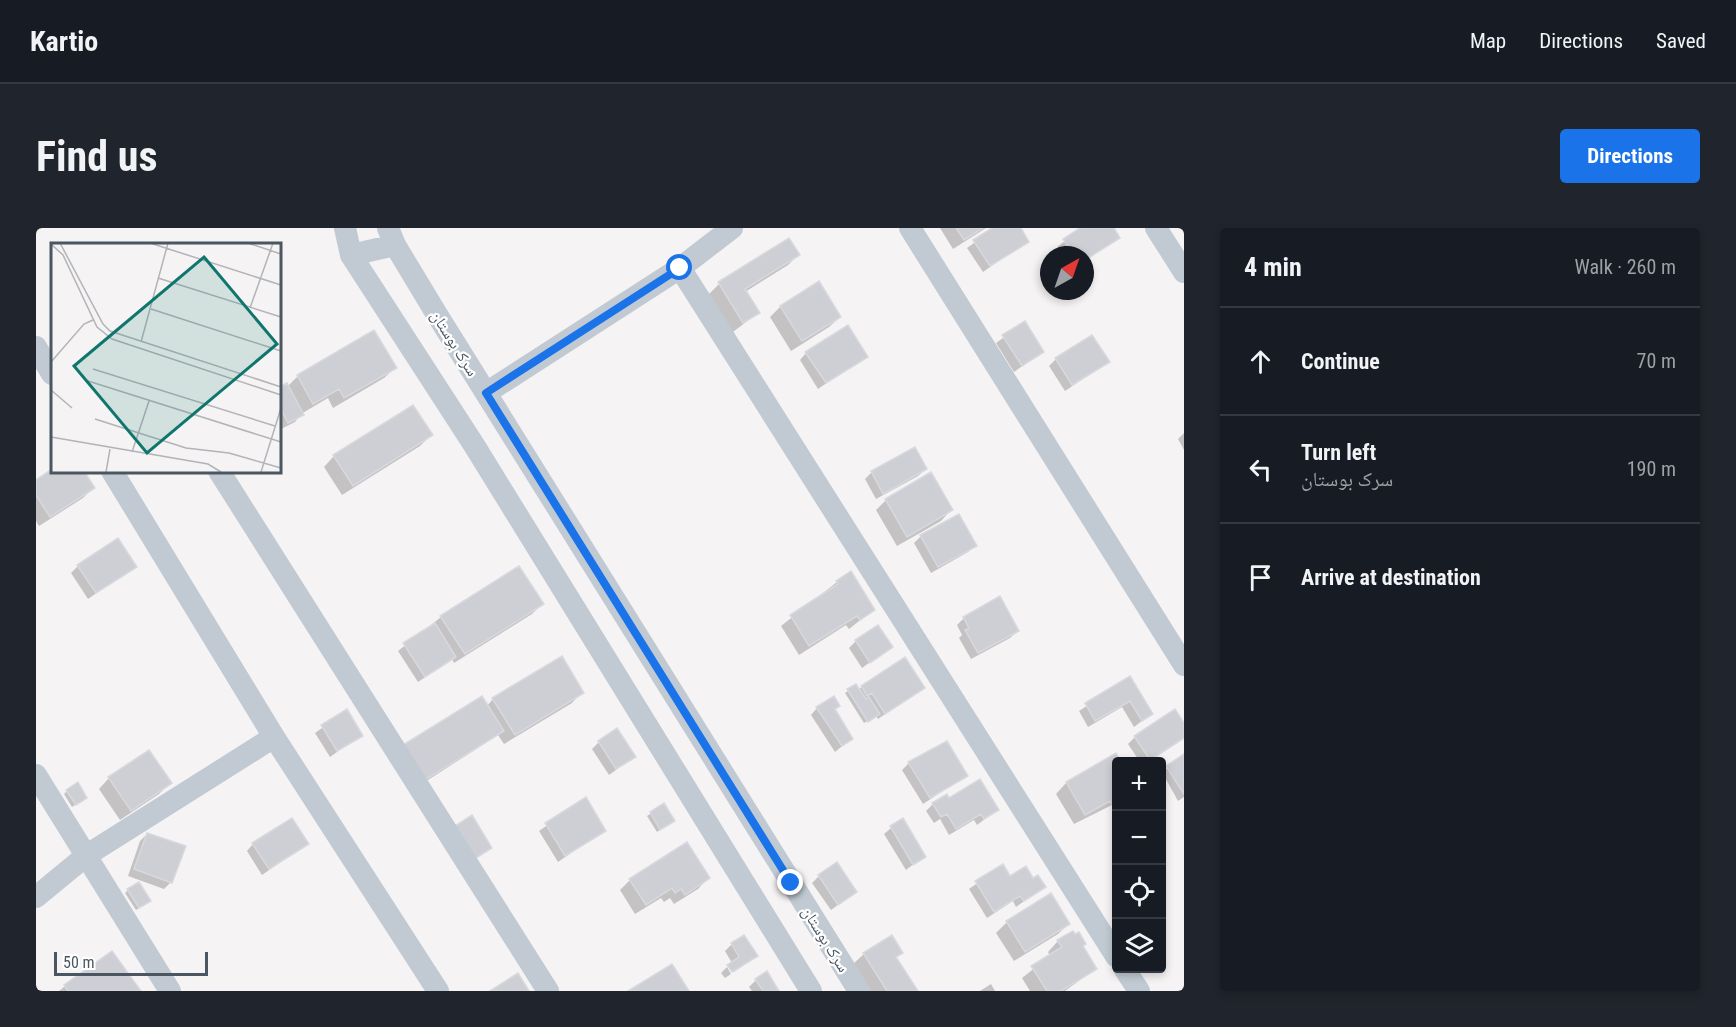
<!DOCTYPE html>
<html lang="en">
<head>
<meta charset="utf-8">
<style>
	body { margin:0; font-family:"Roboto Condensed","Noto Naskh Arabic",sans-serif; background:#20242c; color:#f1f3f6 }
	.controls { position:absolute; right:18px; bottom:18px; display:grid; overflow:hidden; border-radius:6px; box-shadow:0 3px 9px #0003 }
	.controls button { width:54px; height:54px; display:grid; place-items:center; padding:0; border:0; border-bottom:2px solid #363941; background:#171b24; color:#f1f3f6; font:30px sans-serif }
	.compass { position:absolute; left:1004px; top:18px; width:54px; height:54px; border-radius:50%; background:#171b24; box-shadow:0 3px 9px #0003; rotate:40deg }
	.scale { position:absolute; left:18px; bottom:15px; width:154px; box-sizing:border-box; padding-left:6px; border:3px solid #4a5661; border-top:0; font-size:16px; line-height:21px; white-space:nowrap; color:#4a5661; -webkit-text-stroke:4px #fff; paint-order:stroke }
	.stop { position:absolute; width:18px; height:18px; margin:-14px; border:4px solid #1a73e8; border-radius:50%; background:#fff }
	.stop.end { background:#1a73e8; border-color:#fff; box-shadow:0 2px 6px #0008 }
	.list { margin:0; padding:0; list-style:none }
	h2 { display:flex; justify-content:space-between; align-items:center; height:78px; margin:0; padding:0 24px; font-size:26px }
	h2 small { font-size:20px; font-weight:400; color:#9ea1a6 }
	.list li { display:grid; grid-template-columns:39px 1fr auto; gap:18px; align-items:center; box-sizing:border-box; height:108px; padding:0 24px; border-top:2px solid #363941 }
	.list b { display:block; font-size:22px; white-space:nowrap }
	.list p { margin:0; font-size:20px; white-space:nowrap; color:#9ea1a6 }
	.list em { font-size:20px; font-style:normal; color:#9ea1a6 }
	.icon { flex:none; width:33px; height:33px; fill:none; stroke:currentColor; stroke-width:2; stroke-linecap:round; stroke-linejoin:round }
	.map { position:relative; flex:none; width:1148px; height:763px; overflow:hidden; border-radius:6px }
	header { display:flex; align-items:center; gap:36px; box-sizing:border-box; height:84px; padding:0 30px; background:#171b24; border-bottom:2px solid #363941 }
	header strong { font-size:28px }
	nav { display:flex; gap:33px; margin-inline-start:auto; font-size:21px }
	.intro { display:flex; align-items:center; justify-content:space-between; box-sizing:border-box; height:144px; padding:0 36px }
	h1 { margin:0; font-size:42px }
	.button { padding:15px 27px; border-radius:6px; background:#1a73e8; color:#fff; font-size:21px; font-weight:700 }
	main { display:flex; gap:36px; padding:0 36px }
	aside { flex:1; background:#171b24; border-radius:6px; box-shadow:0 3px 9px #0003 }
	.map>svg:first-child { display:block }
	.shadow { fill:#0003 }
	.building { fill:#cdcfd5; stroke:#d7d9de; stroke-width:1.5 }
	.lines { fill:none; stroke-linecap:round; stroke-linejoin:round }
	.minor { stroke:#c1cad2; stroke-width:22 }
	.route { stroke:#1a73e8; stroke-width:8 }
	.labels { text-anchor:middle; stroke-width:4.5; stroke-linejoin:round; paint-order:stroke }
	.street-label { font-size:16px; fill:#4a5661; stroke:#fff }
	.inset-road { fill:none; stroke:#b1b4b9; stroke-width:1.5 }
	.view { fill:#0f766e; fill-opacity:0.15; stroke:#0f766e; stroke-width:3 }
	.inset-edge { fill:none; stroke:#4a5661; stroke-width:3 }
</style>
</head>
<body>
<header>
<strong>Kartio</strong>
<nav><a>Map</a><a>Directions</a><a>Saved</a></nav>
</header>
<div class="intro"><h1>Find us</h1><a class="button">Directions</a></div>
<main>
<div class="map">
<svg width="1148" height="763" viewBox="0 0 1148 763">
	<rect width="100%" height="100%" fill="#f5f3f3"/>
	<path class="shadow" d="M 904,0 L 950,0 L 917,21 Z
		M 959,0 L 983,0 L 991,13 L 947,44 L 931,20 Z
		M 1047,0 L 1076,0 L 1082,10 L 1049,33 L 1049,27 L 1027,27 L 1021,19 Z
		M 762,27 L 752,37 L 709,64 L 723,84 L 697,104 L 673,66 L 683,56 Z
		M 782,55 L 804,89 L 793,99 L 755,123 L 734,89 L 744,79 Z
		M 988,95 L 1006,124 L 978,144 L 960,115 Z
		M 770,125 L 830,128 L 782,161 L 764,132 Z
		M 1020,131 L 1072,134 L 1029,163 L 1013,138 Z
		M 359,140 L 348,150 L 297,180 L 292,170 L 265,186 L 259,194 L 245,201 L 243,196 L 243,161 L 251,159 L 262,148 Z
		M 1148,205 L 1148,222 L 1142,211 Z
		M 395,207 L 384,218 L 306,267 L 288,239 L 298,228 Z
		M 878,221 L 889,241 L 882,248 L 840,271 L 829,251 L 835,245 Z
		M 0,253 L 57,260 L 47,270 L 3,298 L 0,293 Z
		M 850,272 L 915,282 L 905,293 L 861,318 L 840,282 Z
		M 885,308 L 939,317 L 932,324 L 895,345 L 878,315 Z
		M 42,338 L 99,338 L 52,371 L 35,345 Z
		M 801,354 L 837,382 L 813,401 L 810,397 L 763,427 L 745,398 Z
		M 506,376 L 496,386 L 418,435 L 416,431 L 382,454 L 362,423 L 405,389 Z
		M 928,390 L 981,403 L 974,410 L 935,431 L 923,410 L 926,407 L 921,397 Z
		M 820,413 L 855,419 L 826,440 L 813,420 Z
		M 525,430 L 546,464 L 536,475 L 468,516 L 462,507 L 378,561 L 457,471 Z
		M 1094,450 L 1115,486 L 1098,499 L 1086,479 L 1052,499 L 1043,483 Z
		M 819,458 L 822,462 L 826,459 L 887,460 L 842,491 L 840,488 L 828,495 L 809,465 Z
		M 781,480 L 798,482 L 815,511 L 799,524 L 775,487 Z
		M 310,483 L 325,507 L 294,529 L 279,505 Z
		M 1099,509 L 1148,510 L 1113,534 L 1104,534 L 1092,516 Z
		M 563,514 L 598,529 L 573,547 L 556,521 Z
		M 1080,527 L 1080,575 L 1038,596 L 1020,566 L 1030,555 Z
		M 1148,528 L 1148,569 L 1142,573 L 1126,544 Z
		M 873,535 L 930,548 L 887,576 L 866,542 Z
		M 73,550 L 134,555 L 123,566 L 84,592 L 63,561 Z
		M 31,563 L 50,570 L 36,579 L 28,566 Z
		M 549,571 L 569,602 L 522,634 L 503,603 Z
		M 913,572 L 961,582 L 941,597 L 938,592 L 913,607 L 904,591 L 898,595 L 890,583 L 897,576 Z
		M 628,577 L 634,595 L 621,604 L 611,588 Z
		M 855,600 L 888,628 L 870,642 L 848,606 Z
		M 111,606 L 135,654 L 128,661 L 92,648 L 104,613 Z
		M 217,616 L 271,616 L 226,647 L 211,623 Z
		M 966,638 L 973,650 L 997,652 L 1008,659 L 980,679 L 977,673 L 951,690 L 933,661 Z
		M 783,648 L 819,664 L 795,682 L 776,655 Z
		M 672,650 L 662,661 L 638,676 L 634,670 L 628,674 L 625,670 L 599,686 L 584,662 L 594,652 Z
		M 92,662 L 110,676 L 100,682 L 89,665 Z
		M 1014,667 L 1032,696 L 1022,706 L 978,733 L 960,705 L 971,694 Z
		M 1022,713 L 1045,719 L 1059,741 L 1029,763 L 994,763 L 986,750 L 1014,728 L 1012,724 Z
		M 696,716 L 720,728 L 698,744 L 693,737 L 696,735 L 689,723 Z
		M 76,725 L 103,763 L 23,763 L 29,758 Z
		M 865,725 L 859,730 L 880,763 L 834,763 L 817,736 L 828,726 Z
		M 691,739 L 695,746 L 689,750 L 685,745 Z
		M 720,752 L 741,763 L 716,763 L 713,759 Z
		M 955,756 L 959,763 L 944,763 Z"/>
	<path class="building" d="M 920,0 L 947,0 L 928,12 Z
		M 956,0 L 985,0 L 993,14 L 954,38 L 937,12 Z
		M 1044,0 L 1078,0 L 1084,10 L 1049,32 L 1049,27 L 1038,27 L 1027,11 Z
		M 753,10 L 764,27 L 709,61 L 724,85 L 707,95 L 682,54 Z
		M 783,53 L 805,89 L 766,113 L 744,78 Z
		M 989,93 L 1008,124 L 986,138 L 966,107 Z
		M 812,97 L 832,129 L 790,155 L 769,124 Z
		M 338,102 L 361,140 L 308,170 L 303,161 L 277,176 L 261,147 Z
		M 1056,107 L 1074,134 L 1036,157 L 1019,130 Z
		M 251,155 L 268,187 L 252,195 L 243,177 L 243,159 Z
		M 377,177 L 397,207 L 317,258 L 297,227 Z
		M 879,219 L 891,241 L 847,266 L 835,243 Z
		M 16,241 L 48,243 L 59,260 L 14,289 L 0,267 L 0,252 Z
		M 895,244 L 917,282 L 871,309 L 849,271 Z
		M 923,286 L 941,318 L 902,339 L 884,307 Z
		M 82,310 L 101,339 L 60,365 L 41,337 Z
		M 483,338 L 508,376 L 429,426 L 404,388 Z
		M 815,343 L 839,382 L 824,392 L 821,388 L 773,418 L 754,387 L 802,356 L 800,353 Z
		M 964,368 L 983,403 L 942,425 L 929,402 L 933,400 L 927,389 Z
		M 399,395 L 420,429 L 389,449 L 367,415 Z
		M 842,397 L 857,419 L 834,435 L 819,412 Z
		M 526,428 L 548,465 L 479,507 L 456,470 Z
		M 869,429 L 889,460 L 849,486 L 836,465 L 831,468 L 825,458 Z
		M 1094,448 L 1117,486 L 1106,493 L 1094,473 L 1059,493 L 1049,475 Z
		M 820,456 L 830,471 L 833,469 L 844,486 L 832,494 L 811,461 Z
		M 446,468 L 468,503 L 389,552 L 367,517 Z
		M 798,468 L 804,478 L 799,481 L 817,511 L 806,518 L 780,479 Z
		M 311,481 L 327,508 L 301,523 L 285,497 Z
		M 1139,481 L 1148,495 L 1148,510 L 1114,532 L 1098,508 Z
		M 581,500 L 600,529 L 580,541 L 562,513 Z
		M 911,513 L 932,548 L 894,570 L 872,534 Z
		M 113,522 L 136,555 L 95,583 L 72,549 Z
		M 1080,525 L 1085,534 L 1080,534 L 1080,573 L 1076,576 L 1074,573 L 1049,587 L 1030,554 Z
		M 1148,526 L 1148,566 L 1130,538 Z
		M 944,551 L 963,582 L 948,591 L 945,586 L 920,601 L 911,586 L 905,589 L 896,575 L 911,566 L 913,570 Z
		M 42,554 L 51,570 L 40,577 L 30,562 Z
		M 550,569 L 570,603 L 529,628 L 509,595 Z
		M 628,575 L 639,593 L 624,602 L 614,584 Z
		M 436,587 L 456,620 L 440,630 L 419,598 Z
		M 256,590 L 273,616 L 233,641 L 216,615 Z
		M 867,590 L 890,629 L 877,637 L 854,598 Z
		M 111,605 L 150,618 L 136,655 L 98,641 Z
		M 651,614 L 674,650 L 649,667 L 645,661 L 639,665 L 636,660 L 610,677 L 593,651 Z
		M 801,634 L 821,664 L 802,677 L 782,647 Z
		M 967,636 L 974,648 L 990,638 L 997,650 L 1002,647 L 1010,659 L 988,673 L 984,668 L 958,684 L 939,653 Z
		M 103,654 L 115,673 L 103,680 L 91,661 Z
		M 1015,665 L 1034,696 L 989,724 L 970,693 Z
		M 1037,703 L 1039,706 L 1043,704 L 1050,716 L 1047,718 L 1061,741 L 1025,763 L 1011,763 L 995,738 L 1026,719 L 1021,712 Z
		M 708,707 L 722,728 L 696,744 L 691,737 L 703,729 L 695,715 Z
		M 856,707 L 867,725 L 860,729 L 882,763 L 851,763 L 827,725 Z
		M 76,723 L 105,763 L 32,763 L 28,757 Z
		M 636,736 L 653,763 L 592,763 Z
		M 731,743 L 743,763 L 727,763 L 719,751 Z
		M 482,745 L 493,763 L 454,763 Z"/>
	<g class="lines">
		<path class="minor" d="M 309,0 L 315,27 L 438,217 L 775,763
			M 352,0 L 359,17 L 400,85 L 823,763
			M 874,0 L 1148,437
			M 1120,0 L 1148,44
			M 315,27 L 359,17
			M 644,40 L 1080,728
			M 0,119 L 16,146
			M 450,165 L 644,40 L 696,0
			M 76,243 L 238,509 L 402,763
			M 183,243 L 512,763
			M 0,547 L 134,763
			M 0,669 L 51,627 L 238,509
			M 1088,740 L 1103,763"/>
	</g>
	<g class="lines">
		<path class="route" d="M 644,40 L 450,165 L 755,655"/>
	</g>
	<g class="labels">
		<g class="street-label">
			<text transform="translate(419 115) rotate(58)" y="6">سرک بوستان</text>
			<text transform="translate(790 711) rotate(58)" y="6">سرک بوستان</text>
		</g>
	</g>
	<g transform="translate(15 15)">
		<rect width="230" height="230" fill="#f5f3f3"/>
		<path class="inset-road" d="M 9,0 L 52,81 L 59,88 L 230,144M 99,0 L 230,42M 197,0 L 230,11M 0,1 L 12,12 L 46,84 L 61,96 L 230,152M 107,35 L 230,74M 199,65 L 222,0M 100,66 L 230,108M 90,99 L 117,0M 0,119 L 33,81 L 42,77M 42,126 L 224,183M 34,137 L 230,199M 0,147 L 21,165M 44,176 L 135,205 L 178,210 L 230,225M 0,194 L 157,221 L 170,229M 81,209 L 98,158M 55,229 L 59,206M 210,229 L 230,165"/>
		<path class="view" d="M 153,14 L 226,101 L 96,210 L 23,123 Z"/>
		<rect width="230" height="230" class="inset-edge"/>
	</g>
</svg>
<div class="controls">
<button>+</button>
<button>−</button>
<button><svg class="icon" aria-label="locate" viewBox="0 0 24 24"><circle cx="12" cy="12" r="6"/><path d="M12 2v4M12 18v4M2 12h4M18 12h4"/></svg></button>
<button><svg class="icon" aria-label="layers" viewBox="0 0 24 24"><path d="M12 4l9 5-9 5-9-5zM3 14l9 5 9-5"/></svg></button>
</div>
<svg class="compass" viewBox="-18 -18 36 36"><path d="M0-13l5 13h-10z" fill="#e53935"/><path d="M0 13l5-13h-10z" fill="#9ea1a6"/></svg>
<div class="scale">50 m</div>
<div class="stop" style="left:644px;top:40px"></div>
<div class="stop end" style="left:755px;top:655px"></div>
</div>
<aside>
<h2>4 min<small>Walk · 260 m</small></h2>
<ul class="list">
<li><svg class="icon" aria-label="ahead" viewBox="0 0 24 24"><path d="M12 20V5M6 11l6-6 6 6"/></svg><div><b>Continue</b></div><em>70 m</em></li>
<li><svg class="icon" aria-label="left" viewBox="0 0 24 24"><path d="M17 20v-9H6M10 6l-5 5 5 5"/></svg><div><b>Turn left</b><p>سرک بوستان</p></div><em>190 m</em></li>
<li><svg class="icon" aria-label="arrive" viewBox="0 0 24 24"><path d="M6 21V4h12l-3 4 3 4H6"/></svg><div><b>Arrive at destination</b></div></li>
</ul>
</aside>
</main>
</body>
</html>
